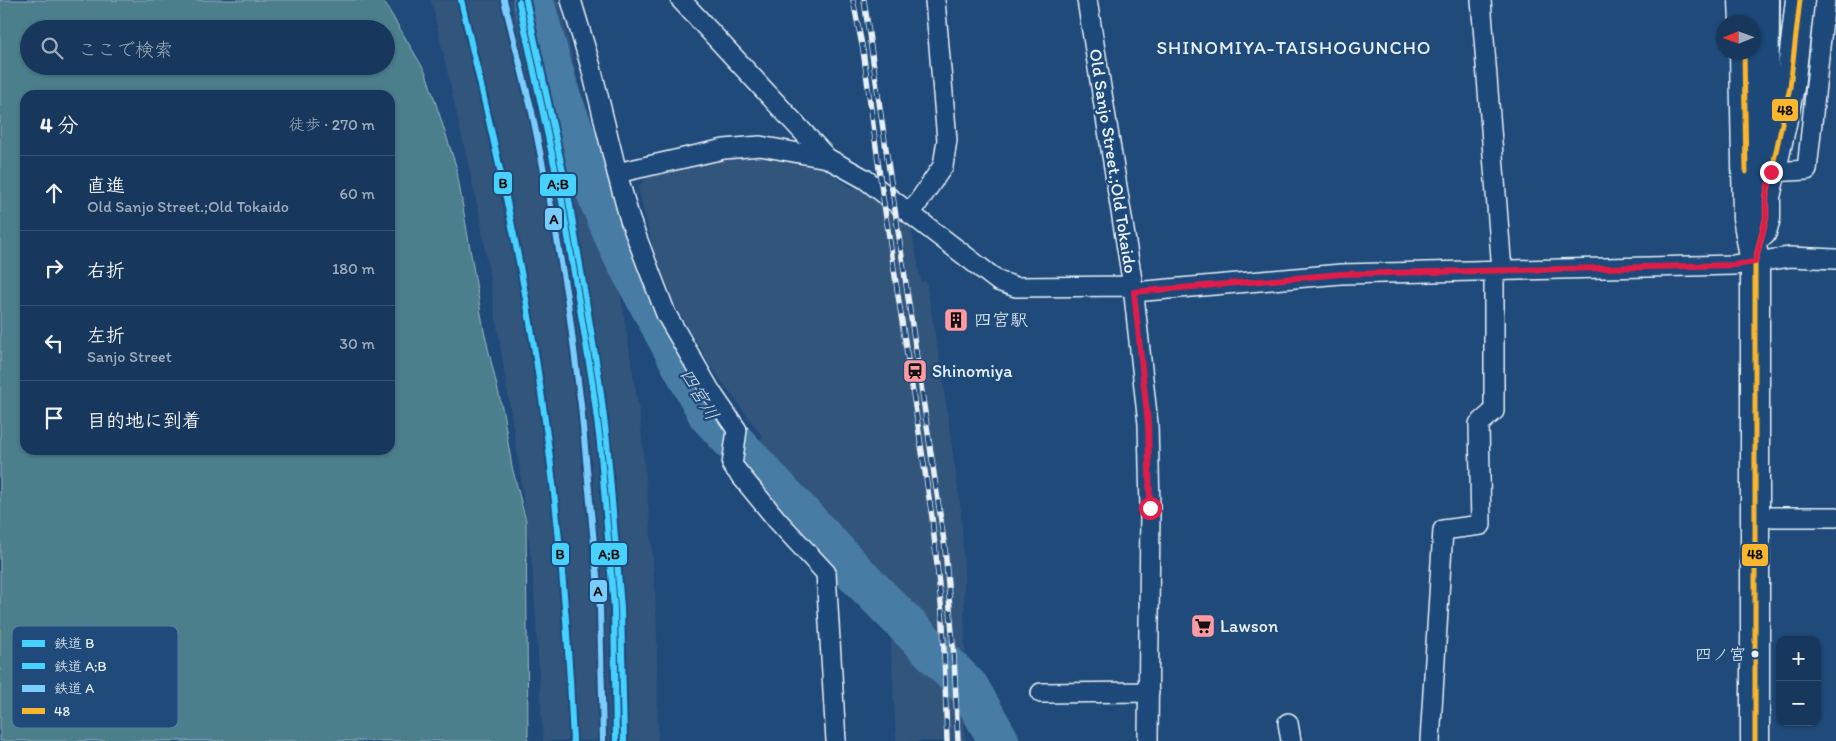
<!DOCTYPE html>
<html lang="ja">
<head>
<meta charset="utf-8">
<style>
	body { margin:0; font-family:Itim,"Klee One",sans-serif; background:#244365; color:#f1f3f6 }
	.controls { position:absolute; right:15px; bottom:15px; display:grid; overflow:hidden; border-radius:10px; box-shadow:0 1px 4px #0004 }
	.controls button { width:45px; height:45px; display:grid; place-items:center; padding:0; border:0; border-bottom:1px solid #365272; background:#17385c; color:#f1f3f6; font:25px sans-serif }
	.compass { position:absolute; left:1716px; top:15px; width:45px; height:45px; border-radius:50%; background:#17385c; box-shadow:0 1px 4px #0004; rotate:269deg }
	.stop { position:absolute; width:15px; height:15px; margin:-11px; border:4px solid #e11d48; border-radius:50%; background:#fff }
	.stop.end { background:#e11d48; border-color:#fff; box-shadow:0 1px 5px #0008 }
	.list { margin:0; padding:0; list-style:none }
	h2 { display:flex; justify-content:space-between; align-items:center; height:65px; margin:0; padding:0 20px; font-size:21px }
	h2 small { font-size:16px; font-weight:400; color:#9eacbb }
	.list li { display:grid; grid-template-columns:32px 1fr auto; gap:15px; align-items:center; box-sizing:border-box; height:75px; padding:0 20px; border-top:1px solid #365272 }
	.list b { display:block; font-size:19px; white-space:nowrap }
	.list p { margin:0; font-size:16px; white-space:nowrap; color:#9eacbb }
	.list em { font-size:16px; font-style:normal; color:#9eacbb }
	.icon { flex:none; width:28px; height:28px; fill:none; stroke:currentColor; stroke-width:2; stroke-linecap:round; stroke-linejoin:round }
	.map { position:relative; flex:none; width:1836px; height:741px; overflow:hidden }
	.search { position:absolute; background:#17385c; box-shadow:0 1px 4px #0004; left:20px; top:20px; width:375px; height:55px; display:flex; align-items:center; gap:12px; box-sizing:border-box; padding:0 18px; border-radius:28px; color:#9eacbb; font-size:19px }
	.panel { position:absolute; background:#17385c; box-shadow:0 1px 4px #0004; left:20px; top:90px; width:375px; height:365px; border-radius:15px }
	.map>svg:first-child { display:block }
	.built { fill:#33547c }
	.green { fill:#4c7f8c; stroke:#9ab8c2; fill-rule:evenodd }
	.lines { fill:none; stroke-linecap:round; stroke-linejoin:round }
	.river { stroke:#477ba4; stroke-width:41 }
	.minor-casing { stroke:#e8f1f8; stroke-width:22 }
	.tertiary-casing { stroke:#e8f1f8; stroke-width:28 }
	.secondary-casing { stroke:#e8f1f8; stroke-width:31 }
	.minor { stroke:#1f4a7a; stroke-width:19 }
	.tertiary { stroke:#1f4a7a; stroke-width:24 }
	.secondary { stroke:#1f4a7a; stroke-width:28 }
	.rail-casing { stroke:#e8f1f8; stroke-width:5.5 }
	.rail { stroke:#1f4a7a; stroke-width:4; stroke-dasharray:11; stroke-linecap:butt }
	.bus-1-casing { stroke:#1f4a7a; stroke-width:9 }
	.bus-1 { stroke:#fab62d; stroke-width:5 }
	.rail-1-casing { stroke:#1f4a7a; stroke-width:10 }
	.rail-2-casing { stroke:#1f4a7a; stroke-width:10 }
	.rail-3-casing { stroke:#1f4a7a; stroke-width:10 }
	.rail-1 { stroke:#46d1ff; stroke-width:6 }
	.rail-2 { stroke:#46d1ff; stroke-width:6 }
	.rail-3 { stroke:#7accfc; stroke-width:6 }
	.route { stroke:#e11d48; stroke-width:6 }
	.bus-dot { fill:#e8f1f8; stroke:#1f4a7a; stroke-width:2 }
	.labels { text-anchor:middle; stroke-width:4.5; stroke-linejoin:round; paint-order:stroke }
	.bus-label { font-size:17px; fill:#e8f1f8; stroke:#1f4a7a; text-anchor:end }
	.street-label { font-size:18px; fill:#e8f1f8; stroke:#1f4a7a }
	.poi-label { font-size:18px; fill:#e8f1f8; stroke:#1f4a7a; text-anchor:start }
	.neighbourhood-label { font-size:19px; letter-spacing:1px; fill:#e8f1f8; stroke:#1f4a7a }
	.water-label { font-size:19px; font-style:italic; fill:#d0dfeb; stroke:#1f4a7a }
	.key { fill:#1f4a7a; stroke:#5b7ca0; stroke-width:1 }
	.key-label { font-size:14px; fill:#e8f1f8 }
	.line-badge { stroke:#1f4a7a; stroke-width:2 }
	.pale-badge-label { font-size:14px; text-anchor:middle; font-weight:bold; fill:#111 }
</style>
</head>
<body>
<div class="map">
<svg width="1836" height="741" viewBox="0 0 1836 741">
	<rect width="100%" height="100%" fill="#1f4a7a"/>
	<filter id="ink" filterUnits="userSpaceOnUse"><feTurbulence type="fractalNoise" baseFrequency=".02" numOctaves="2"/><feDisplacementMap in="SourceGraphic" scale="10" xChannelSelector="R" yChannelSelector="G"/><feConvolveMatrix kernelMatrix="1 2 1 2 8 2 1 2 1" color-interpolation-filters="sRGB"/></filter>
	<g filter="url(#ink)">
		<path class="built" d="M 431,0 L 559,0 L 577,78 L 617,289 L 620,291 L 640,417 L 652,545 L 657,628 L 658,741 L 543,741 L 533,573 L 519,465 L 480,217 Z
			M 754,151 L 817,165 L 854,189 L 855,181 L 911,225 L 921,282 L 926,281 L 941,367 L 961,511 L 964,568 L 965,666 L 929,635 L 883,580 L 788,486 L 752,447 L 763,437 L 709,364 L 675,305 L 654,252 L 638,188 L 647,175 Z
			M 897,625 L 906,656 L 921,652 L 931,660 L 964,696 L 965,741 L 896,741 L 890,626 Z"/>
		<path class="green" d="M 0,0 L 383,0 L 426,73 L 456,166 L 484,331 L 503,412 L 512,467 L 526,521 L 528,735 L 527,741 L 0,741 ZM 29,29 L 386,29 L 386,66 L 29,66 ZM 25,95 L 390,95 L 390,450 L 25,450 Z"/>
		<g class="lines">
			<path class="river" d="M 533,0 L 559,93 L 600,201 L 622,253 L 709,415 L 862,580 L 969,688 L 999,741"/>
			<defs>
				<path id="minor" d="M 571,0 L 591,67 L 617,173 L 630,220 L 666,314 L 711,392 L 737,430 L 732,465 L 777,520 L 826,573 L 836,741
					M 681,0 L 827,158
					M 1087,0 L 1133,286 L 1148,424 L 1150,508 L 1148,741
					M 1481,0 L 1502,271
					M 1771,172 L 1807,170 L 1825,0
					M 617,173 L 724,149 L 760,146 L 827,158 L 865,179 L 998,281 L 1016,287 L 1133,286
					M 910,214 L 943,166 L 947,140 L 935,0
					M 1134,292 L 1341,274 L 1734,265 L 1790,257 L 1836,259
					M 1755,517 L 1836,517
					M 1041,693 L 1149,692
					M 1288,723 L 1291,741
					M 1430,741 L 1443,530 L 1481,525 L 1479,424 L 1494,411 L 1494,271"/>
				<path id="tertiary" d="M 1766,163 L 1767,0"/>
				<path id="secondary" d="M 1743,0 L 1744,22
					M 1744,52 L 1747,218 L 1755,262 L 1755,741
					M 1762,232 L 1766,218 L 1766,197 L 1790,87 L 1800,0"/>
			</defs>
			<use href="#minor" class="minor-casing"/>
			<use href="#tertiary" class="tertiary-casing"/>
			<use href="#secondary" class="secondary-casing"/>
			<use href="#minor" class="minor"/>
			<use href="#tertiary" class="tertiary"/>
			<use href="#secondary" class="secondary"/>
			<defs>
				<path id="rail" d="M 853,0 L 863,50 L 882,191 L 932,517 L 943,623 L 947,741
					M 864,0 L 945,548 L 954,657 L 958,741"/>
			</defs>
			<use href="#rail" class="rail-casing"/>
			<use href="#rail" class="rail"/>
			<defs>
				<path id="bus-1" d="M 1744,52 L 1746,172
					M 1755,741 L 1755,262 L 1766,218 L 1766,197 L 1790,87 L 1800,0"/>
			</defs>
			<use href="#bus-1" class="bus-1-casing"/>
			<use href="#bus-1" class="bus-1"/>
			<defs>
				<path id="rail-1" d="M 461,0 C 484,99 508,198 526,299 C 552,445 567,593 573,741
					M 526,0 L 569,200 L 599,379 L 607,442 L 621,608 L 624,741"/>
				<path id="rail-2" d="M 519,2 L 562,201 L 592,380 L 600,443 L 614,608 L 616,741"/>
				<path id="rail-3" d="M 504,0 L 532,112 L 554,221 L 568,303 L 581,405 L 600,608 L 603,741"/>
			</defs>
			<use href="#rail-1" class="rail-1-casing"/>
			<use href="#rail-2" class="rail-2-casing"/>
			<use href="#rail-3" class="rail-3-casing"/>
			<use href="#rail-1" class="rail-1"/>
			<use href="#rail-2" class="rail-2"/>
			<use href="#rail-3" class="rail-3"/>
		</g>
	</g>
	<g class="lines" filter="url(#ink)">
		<path class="route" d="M 1150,508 L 1148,424 L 1134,292 L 1341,274 L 1734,265 L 1755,262 L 1766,218 L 1766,197 L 1771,172"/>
	</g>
	<defs>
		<symbol id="building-square" viewBox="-11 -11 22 22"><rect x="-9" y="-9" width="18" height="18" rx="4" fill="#ff9aa2" stroke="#1f4a7a"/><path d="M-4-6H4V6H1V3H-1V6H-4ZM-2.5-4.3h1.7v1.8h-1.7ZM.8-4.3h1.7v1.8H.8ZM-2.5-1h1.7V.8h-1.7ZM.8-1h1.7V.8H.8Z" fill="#111"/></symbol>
		<symbol id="station-square" viewBox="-11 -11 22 22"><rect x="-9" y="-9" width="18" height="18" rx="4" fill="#ff9aa2" stroke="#1f4a7a"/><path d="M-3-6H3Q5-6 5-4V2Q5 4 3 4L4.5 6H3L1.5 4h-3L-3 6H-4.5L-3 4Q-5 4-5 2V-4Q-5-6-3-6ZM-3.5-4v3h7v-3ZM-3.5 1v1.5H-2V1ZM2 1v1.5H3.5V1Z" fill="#111"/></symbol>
		<symbol id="supermarket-square" viewBox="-11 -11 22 22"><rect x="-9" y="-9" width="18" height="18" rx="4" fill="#ff9aa2" stroke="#1f4a7a"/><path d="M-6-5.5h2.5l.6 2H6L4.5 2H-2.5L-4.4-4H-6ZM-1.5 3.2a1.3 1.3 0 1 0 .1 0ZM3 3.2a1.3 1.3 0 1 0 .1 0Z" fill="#111"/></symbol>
	</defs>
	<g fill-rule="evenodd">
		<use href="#building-square" x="942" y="306" width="28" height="28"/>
		<use href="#station-square" x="901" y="357" width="28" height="28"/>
		<use href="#supermarket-square" x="1189" y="612" width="28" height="28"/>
	</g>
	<circle class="bus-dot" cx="1755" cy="654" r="4.5"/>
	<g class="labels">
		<g class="bus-label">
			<text x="1746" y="660">四ノ宮</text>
		</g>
		<g class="street-label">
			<text transform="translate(1113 161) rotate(81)" y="6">Old Sanjo Street.;Old Tokaido</text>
		</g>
		<g class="poi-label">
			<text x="974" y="326">四宮駅</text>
			<text x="932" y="377">Shinomiya</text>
			<text x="1220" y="632">Lawson</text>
		</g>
		<g class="neighbourhood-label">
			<text x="1294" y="54">SHINOMIYA-TAISHOGUNCHO</text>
		</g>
		<g class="water-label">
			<text transform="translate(700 394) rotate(59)" y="7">四宮川</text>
		</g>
	</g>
	<rect x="12" y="626" width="166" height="102" rx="8" class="key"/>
	<rect x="22" y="640" width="23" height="7" fill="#46d1ff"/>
	<rect x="22" y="663" width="23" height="6" fill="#46d1ff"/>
	<rect x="22" y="685" width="23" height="7" fill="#7accfc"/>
	<rect x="22" y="708" width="23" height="6" fill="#fab62d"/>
	<g class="key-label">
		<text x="54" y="648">鉄道 B</text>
		<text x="54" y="671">鉄道 A;B</text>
		<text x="54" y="693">鉄道 A</text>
		<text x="54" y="716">48</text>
	</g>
	<g class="line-badge">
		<rect x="1771" y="98" width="28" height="24" rx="5" fill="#fab62d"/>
		<rect x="493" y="171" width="20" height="24" rx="5" fill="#46d1ff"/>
		<rect x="539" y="173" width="38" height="24" rx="5" fill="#46d1ff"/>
		<rect x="544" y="207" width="19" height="24" rx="5" fill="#7accfc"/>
		<rect x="551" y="542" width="19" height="24" rx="5" fill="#46d1ff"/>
		<rect x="590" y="542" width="38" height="24" rx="5" fill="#46d1ff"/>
		<rect x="1741" y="543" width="28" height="24" rx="5" fill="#fab62d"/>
		<rect x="589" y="579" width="19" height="24" rx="5" fill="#7accfc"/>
	</g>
	<g class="pale-badge-label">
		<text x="1785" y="115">48</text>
		<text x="503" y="188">B</text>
		<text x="558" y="189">A;B</text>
		<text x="554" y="224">A</text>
		<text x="560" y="559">B</text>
		<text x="609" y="559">A;B</text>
		<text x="1755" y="559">48</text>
		<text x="598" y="596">A</text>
	</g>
</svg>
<div class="controls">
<button>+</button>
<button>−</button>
</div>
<svg class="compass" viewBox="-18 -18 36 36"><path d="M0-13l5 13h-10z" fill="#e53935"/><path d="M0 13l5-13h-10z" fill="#9eacbb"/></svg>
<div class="stop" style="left:1150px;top:508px"></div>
<div class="stop end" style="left:1771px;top:172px"></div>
<div class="search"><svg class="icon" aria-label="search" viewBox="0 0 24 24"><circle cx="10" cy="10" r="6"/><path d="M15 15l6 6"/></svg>ここで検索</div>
<section class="panel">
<h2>4 分<small>徒歩 · 270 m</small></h2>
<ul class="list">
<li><svg class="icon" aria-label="ahead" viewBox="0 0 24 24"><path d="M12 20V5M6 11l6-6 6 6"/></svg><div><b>直進</b><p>Old Sanjo Street.;Old Tokaido</p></div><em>60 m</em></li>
<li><svg class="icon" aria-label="right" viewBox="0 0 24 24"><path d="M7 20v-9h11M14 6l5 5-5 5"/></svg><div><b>右折</b></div><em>180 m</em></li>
<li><svg class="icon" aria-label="left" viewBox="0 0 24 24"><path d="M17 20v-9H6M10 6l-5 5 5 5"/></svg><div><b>左折</b><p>Sanjo Street</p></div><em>30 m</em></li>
<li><svg class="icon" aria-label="arrive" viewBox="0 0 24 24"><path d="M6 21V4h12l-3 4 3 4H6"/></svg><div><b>目的地に到着</b></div></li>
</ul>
</section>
</div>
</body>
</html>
